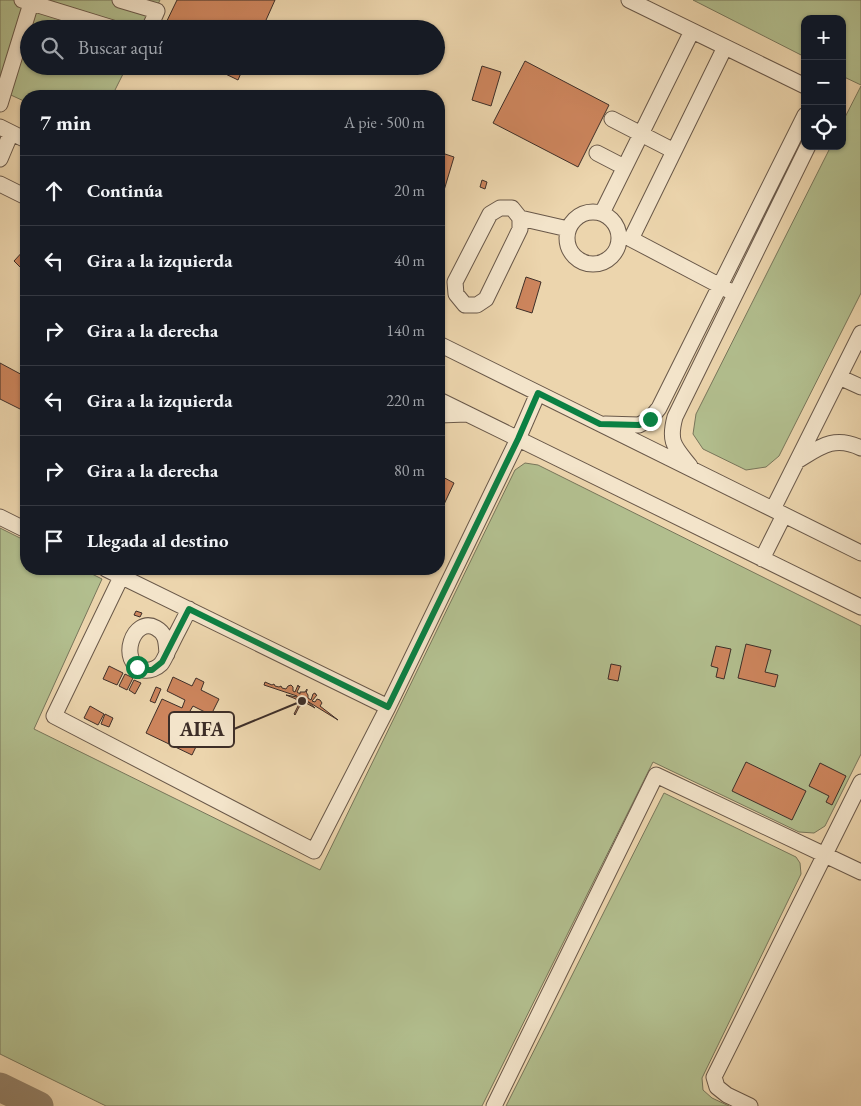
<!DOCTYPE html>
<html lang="es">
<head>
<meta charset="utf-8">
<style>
	body { margin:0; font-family:"EB Garamond",serif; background:#242831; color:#f1f3f6 }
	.controls { position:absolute; right:15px; top:15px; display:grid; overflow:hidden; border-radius:10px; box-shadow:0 1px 4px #0004 }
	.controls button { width:45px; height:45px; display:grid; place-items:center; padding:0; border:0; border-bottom:1px solid #363941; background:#171b24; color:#f1f3f6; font:25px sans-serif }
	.stop { position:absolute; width:15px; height:15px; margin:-11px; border:4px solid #0b8043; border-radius:50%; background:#fff }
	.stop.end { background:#0b8043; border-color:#fff; box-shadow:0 1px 5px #0008 }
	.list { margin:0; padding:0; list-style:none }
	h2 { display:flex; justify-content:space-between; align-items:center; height:65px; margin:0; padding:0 20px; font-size:21px }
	h2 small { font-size:16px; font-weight:400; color:#9ea1a6 }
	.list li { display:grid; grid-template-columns:32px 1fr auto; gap:15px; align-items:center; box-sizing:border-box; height:70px; padding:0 20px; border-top:1px solid #363941 }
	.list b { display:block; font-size:19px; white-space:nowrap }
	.list em { font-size:16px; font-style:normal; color:#9ea1a6 }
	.icon { flex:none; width:28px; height:28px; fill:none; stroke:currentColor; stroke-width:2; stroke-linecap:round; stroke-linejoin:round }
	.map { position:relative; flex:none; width:861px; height:1106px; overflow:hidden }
	.search { position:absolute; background:#171b24; box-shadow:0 1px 4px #0004; left:20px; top:20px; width:425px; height:55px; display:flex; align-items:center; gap:12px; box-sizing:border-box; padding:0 18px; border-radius:28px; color:#9ea1a6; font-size:19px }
	.panel { position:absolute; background:#171b24; box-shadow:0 1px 4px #0004; left:20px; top:90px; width:425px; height:485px; border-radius:20px }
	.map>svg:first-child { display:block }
	.green { fill:#b2be8e; stroke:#78765b }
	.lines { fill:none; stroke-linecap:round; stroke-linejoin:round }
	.taxiway { stroke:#94826a; stroke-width:29 }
	.building { fill:#cd855d; stroke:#3d2e28 }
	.minor-casing { stroke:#695849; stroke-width:17 }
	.minor { stroke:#f3e4ca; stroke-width:15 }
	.route { stroke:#0b8043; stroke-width:6 }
	.leader { fill:none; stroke:#3d2e28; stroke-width:2 }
	.callout-dot { fill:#3d2e28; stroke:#f3e4ca; stroke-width:2 }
	.callout { fill:#f3e4ca; stroke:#3d2e28; stroke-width:2 }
	.callout-label { font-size:20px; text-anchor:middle; font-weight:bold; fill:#3d2e28 }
</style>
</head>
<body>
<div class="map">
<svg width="861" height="1106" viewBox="0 0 861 1106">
	<rect width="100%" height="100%" fill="#ecd5ad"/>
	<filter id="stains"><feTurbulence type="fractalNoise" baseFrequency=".004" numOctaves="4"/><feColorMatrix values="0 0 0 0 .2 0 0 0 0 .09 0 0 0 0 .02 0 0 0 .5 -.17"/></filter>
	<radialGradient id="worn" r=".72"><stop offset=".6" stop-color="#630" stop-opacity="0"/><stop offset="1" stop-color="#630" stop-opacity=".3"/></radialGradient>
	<path class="green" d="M 0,0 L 160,0 L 146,29 L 29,29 L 29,66 L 127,66 L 112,96 L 26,96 L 26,102 L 0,90 Z
		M 693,0 L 861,0 L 861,85 L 842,76 L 842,19 L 805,19 L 805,57 Z
		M 861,86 L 861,293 L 779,456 L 766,467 L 746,470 L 703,449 L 693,434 L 696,414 L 831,146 L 842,146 L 842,123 Z
		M 525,463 L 538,465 L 861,626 L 861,754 L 825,826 L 814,833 L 799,832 L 653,762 L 482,1106 L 106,1106 L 0,1054 L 0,528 L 26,541 L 26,569 L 82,569 L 102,579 L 34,729 L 320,870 L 515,470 Z
		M 664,793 L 796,857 L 800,863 L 801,874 L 702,1078 L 703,1090 L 712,1098 L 729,1106 L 506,1106 Z"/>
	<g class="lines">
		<path class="taxiway" d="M 0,1087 L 39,1106"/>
	</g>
	<path class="building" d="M 177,0 L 275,0 L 262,29 L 163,29 Z
		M 525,61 L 609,105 L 578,167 L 493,123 Z
		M 209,66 L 244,66 L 238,80 Z
		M 482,66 L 501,72 L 491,106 L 472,100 Z
		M 439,152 L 454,157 L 439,207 Z
		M 482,180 L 487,182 L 485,189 L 480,187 Z
		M 26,248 L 26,273 L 14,261 Z
		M 526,277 L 541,282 L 532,313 L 516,308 Z
		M 0,363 L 26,377 L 26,412 L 0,399 Z
		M 439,475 L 454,483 L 439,515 Z
		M 136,611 L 142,613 L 140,617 L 134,615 Z
		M 746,644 L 771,650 L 765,672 L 778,675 L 775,687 L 738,678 Z
		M 716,646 L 731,649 L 724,679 L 716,677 L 718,668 L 711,666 Z
		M 611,664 L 621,666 L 618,681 L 608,679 Z
		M 109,666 L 123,673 L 117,685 L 103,679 Z
		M 125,674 L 133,678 L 127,690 L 119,686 Z
		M 173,677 L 192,686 L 196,678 L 204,682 L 201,690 L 219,699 L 211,715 L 193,706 L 190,711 L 209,720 L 192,755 L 146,733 L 162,699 L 182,708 L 185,700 L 167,691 Z
		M 134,680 L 141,683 L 135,694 L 129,690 Z
		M 265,682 L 272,685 L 274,684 L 275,686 L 279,687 L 281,686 L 282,688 L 286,689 L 288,686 L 291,685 L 293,687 L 293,691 L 295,692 L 298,685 L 299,687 L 300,686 L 297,692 L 300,694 L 300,692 L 305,692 L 307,689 L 307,691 L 306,692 L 308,695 L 308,698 L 311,700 L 313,694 L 315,693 L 316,695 L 317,695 L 312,701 L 315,702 L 317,699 L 320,700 L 322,703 L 320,706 L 338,720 L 307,701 L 315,708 L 306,703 L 299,707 L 295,715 L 294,714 L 299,704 L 297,702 L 296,699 L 286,695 L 297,697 L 297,696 L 264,685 Z
		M 156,687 L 161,689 L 155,703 L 150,701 Z
		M 90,706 L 104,714 L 98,725 L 84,718 Z
		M 105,714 L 113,718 L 109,727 L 101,724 Z
		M 746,762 L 806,791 L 792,820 L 732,791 Z
		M 820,763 L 846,776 L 832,805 L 826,802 L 829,796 L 809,786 Z"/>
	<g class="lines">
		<defs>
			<path id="minor" d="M 22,0 L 116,29
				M 120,0 L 157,11 L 149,29
				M 629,0 L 805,86
				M 725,47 L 631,239 L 728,290
				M 0,104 L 32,0
				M 612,119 L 674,151
				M 0,127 L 26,140
				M 597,153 L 624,167
				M 0,159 L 11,133
				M 0,184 L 26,197
				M 500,208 L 512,208 L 520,218 L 520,229 L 486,299 L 477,305 L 465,305 L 456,294 L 455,282 L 490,214 Z
				M567 238a26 26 0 1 1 52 0a26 26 0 1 1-52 0Z
				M 602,213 L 692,31
				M 520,218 L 568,229
				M 439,344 L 861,553
				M 839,377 L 861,387
				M 439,400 L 861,607
				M 439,415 L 467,414
				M 605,424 L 639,425 L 650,419 L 659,408 L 805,115
				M 797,461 C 820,447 834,435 861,448
				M 690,466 C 675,447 668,443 675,417 L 808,146
				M 773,509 L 861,333
				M 0,517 L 26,530
				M 762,559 L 784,515
				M 106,569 L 388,707
				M 125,569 L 54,716 L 314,851 L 388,707 L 518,439 L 538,393
				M 167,654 C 166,643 167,634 156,628 C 133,615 117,663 144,670 C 150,671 157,668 161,664 C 165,659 167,652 170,647 C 176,634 183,622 189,609
				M 494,1106 L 656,775 L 861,872
				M 750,1106 L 727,1095 L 717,1087 L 714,1077 L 861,782"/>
		</defs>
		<use href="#minor" class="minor-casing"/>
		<use href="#minor" class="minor"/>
	</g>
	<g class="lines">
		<path class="route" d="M 137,667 L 147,670 L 152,670 L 162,662 L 189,609 L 388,707 L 518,439 L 538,393 L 600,424 L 639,425 L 650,419"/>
	</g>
	<path class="leader" d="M302 701L234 729"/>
	<circle class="callout-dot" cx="302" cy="701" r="5"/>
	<rect class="callout" x="169" y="712" width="65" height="35" rx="5"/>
	<g class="callout-label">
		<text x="202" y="736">AIFA</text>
	</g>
	<rect width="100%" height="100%" filter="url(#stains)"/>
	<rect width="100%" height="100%" fill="url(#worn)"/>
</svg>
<div class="controls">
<button>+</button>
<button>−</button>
<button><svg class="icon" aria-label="locate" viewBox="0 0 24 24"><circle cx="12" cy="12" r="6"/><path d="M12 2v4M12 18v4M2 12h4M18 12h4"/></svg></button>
</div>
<div class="stop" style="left:137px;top:667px"></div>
<div class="stop end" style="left:650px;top:419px"></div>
<div class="search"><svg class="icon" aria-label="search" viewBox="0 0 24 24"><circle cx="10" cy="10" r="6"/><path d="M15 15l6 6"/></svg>Buscar aquí</div>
<section class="panel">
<h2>7 min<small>A pie · 500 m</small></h2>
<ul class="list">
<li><svg class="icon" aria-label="ahead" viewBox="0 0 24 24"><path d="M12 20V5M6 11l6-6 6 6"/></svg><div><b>Continúa</b></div><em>20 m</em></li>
<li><svg class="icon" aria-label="left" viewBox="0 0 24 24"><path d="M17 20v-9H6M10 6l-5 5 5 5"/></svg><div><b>Gira a la izquierda</b></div><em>40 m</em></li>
<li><svg class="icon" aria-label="right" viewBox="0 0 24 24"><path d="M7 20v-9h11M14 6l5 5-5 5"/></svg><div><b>Gira a la derecha</b></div><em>140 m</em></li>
<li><svg class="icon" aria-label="left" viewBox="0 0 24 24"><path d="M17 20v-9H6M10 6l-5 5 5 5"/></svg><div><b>Gira a la izquierda</b></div><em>220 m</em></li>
<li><svg class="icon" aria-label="right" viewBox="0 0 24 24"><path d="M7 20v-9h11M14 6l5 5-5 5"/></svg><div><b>Gira a la derecha</b></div><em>80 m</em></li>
<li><svg class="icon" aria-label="arrive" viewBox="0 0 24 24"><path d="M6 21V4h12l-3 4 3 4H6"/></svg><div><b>Llegada al destino</b></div></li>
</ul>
</section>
</div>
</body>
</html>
